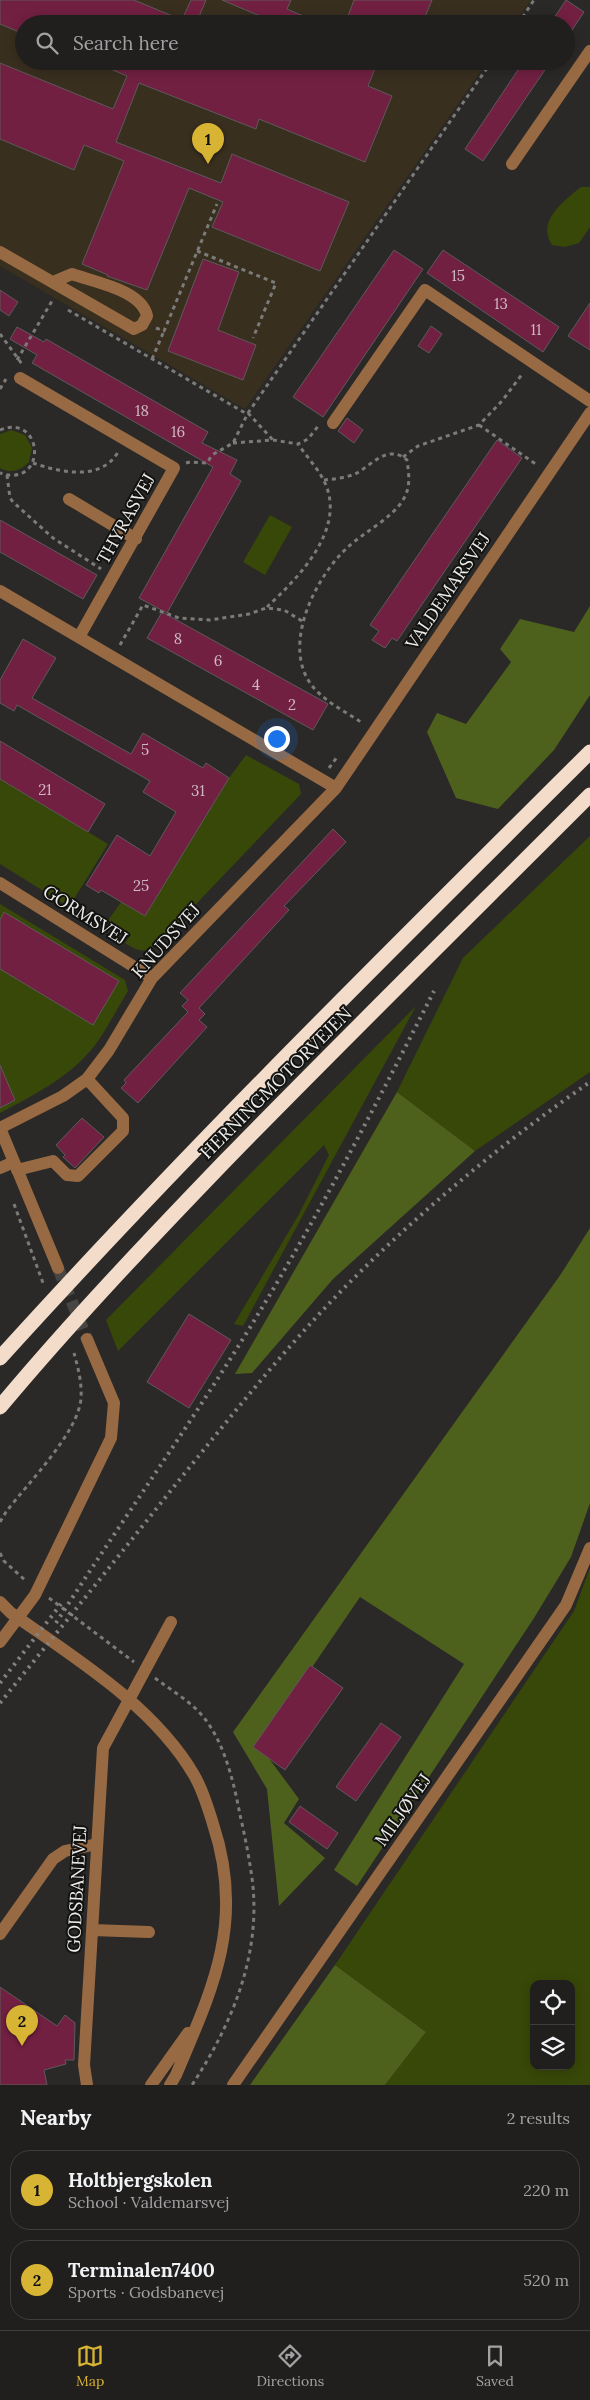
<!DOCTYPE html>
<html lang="en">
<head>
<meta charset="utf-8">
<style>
	body { margin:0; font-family:Lora,serif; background:#282726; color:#f1f3f6 }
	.controls { position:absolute; right:15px; bottom:15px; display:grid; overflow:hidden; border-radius:10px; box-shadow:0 2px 12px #0003 }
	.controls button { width:45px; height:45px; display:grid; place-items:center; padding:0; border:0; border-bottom:1px solid #3d3d3b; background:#201f1d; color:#f1f3f6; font:25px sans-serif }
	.you { position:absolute; left:276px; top:738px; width:18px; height:18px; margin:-12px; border:4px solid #fff; border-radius:50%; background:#1a73e8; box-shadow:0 0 0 8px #1a73e833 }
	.badge { display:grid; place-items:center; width:32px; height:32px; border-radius:50%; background:#d8b434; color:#111; font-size:16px; font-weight:700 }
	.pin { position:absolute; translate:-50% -41px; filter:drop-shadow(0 1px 2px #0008) }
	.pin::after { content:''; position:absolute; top:26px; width:18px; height:15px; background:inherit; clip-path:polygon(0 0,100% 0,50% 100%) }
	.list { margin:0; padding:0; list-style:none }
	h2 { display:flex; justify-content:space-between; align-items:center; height:65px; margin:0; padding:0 20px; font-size:21px }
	h2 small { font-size:16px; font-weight:400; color:#a2a2a4 }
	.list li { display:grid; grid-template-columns:32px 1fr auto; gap:15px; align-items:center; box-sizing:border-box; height:80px; margin:0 10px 10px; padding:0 10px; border:1px solid #3d3d3b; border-radius:20px }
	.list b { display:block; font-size:19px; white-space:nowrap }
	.list p { margin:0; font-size:16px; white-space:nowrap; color:#a2a2a4 }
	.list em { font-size:16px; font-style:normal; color:#a2a2a4 }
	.icon { flex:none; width:28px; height:28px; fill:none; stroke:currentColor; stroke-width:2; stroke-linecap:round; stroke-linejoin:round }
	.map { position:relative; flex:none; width:590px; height:2085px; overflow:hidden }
	.search { position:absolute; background:#201f1d; box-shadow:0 2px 12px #0003; left:15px; right:15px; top:15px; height:55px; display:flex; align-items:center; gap:12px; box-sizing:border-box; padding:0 18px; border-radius:28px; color:#a2a2a4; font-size:19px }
	.sheet { height:245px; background:#201f1d }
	nav { display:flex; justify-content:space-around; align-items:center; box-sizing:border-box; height:70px; border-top:1px solid #3d3d3b; background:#201f1d; font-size:14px; color:#a2a2a4 }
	nav a { display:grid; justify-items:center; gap:2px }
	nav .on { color:#d8b434 }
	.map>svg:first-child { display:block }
	.education { fill:#392f1f }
	.green { fill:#384808; fill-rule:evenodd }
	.forest { fill:#4e611c }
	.building { fill:#722042; stroke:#5d5a5b }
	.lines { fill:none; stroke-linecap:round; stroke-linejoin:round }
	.minor-tunnel { stroke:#474644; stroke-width:12; stroke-dasharray:12 6; stroke-linecap:butt }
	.path { stroke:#7b7b79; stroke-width:3; stroke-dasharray:4 4; stroke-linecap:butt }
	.minor { stroke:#986a43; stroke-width:12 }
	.highway { stroke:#f4dcca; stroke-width:15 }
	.rail { stroke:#838280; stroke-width:4; stroke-dasharray:2.5 5; stroke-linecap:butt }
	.labels { text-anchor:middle; stroke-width:4; stroke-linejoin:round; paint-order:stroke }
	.number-label { font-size:15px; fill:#ceb9c0 }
	.street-label { font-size:18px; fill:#ececea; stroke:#121211 }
</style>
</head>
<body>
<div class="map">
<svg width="590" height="2085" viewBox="0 0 590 2085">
	<rect width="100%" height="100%" fill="#2a2927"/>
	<path class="education" d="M 0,0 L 531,0 L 514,24 L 24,24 L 24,61 L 488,61 L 245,409 L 0,266 Z"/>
	<path class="green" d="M 581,187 L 590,187 L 590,227 L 579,243 L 565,247 L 552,245 C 536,221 564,201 581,187 Z
		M 11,430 L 25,435 L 32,448 L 29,462 C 20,471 11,474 0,468 L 0,434 Z
		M 270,515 L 292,527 L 265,575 L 243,562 Z
		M 246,755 L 299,784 L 301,794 L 157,945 C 144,954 138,951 125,943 L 130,936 L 107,922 L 121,902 L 145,916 L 229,778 Z
		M 0,779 L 108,844 L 69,907 L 0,864 Z
		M 590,836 L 590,1072 L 475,1151 L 397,1092 L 463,958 Z
		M 0,904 L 125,980 L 128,991 C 118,1007 109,1025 98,1041 C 74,1075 36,1094 0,1113 Z
		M 416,1006 L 243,1326 L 234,1324 L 298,1216 L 329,1155 L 324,1145 L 118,1351 L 106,1320 Z
		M 590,1568 L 590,2085 L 385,2085 L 426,2032 L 335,1965 L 574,1611 ZM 534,1984 L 571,1984 L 571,2066 L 534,2066 Z"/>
	<path class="forest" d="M 590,606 L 590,695 L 554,750 L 498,809 L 456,798 L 427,732 L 437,713 L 466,724 L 511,662 L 500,649 L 520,619 L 574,632 Z
		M 397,1092 L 475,1151 L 333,1279 L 252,1373 L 235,1374 Z
		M 590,1228 L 590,1503 L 571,1557 L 534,1618 L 357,1886 L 334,1870 L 464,1664 L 360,1597 L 259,1745 L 299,1799 L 284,1823 L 325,1858 L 279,1906 L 267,1789 L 233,1732 L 561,1274 Z
		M 335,1965 L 426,2032 L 385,2085 L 250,2085 Z"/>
	<path class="building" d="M 0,0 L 134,0 L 182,20 L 191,0 L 206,0 L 196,24 L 24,24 L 24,34 L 0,24 Z
		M 222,0 L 291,0 L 287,9 L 322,24 L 279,24 Z
		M 354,0 L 432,0 L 422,24 L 345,24 Z
		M 566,0 L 584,12 L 566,39 L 566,24 L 550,24 Z
		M 92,61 L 308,61 L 321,66 L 322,61 L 378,61 L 368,86 L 392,96 L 365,162 L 259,119 L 256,129 L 139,83 L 116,142 L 221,183 L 232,154 L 349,202 L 320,271 L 212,227 L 223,202 L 189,188 L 147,290 L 107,276 L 108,275 L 82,264 L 124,161 L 84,145 L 74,170 L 0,139 L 0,63 L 113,109 L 127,76 Z
		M 524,61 L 551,61 L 483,161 L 465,149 Z
		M 394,250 L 423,269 L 323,417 L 293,397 Z
		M 443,250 L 559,327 L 543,352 L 427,273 Z
		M 203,259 L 239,272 L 218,330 L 256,345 L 243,380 L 168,351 Z
		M 0,290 L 18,302 L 9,316 L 0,310 Z
		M 590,303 L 590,350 L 568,336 Z
		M 431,326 L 442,334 L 429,353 L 418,346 Z
		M 17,327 L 44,342 L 46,339 L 208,432 L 202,443 L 237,460 L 230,474 L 241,481 L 167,613 L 139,598 L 213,467 L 32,363 L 37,355 L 10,339 Z
		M 347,418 L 363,430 L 354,443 L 338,431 Z
		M 497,440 L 522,458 L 397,641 L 392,638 L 385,648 L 372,640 L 379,631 L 370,625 Z
		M 0,520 L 97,575 L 83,599 L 0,552 Z
		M 162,612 L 328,704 L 313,730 L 147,638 Z
		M 23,639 L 56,658 L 32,698 L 131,754 L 143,733 L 203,768 L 206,763 L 229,778 L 145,916 L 101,890 L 99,893 L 86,885 L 117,835 L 150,856 L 176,812 L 143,792 L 150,781 L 17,705 L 14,711 L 0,703 L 0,680 Z
		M 0,741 L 105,804 L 88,832 L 0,779 Z
		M 333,829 L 346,842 L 284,906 L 289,910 L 199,1008 L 205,1014 L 199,1020 L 207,1027 L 138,1103 L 121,1088 L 126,1083 L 124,1080 L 188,1012 L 182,1006 L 188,1000 L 180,993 Z
		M 4,912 L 119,981 L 93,1025 L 0,969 L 0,920 Z
		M 0,1065 L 15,1100 L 0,1108 Z
		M 82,1118 L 104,1137 L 75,1168 L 63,1157 L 65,1155 L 56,1145 Z
		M 189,1314 L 231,1340 L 189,1408 L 147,1382 Z
		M 310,1665 L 343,1688 L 285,1770 L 253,1747 Z
		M 381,1723 L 401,1737 L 356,1801 L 336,1787 Z
		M 300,1806 L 338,1833 L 327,1849 L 289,1822 Z
		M 0,1987 L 57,2026 L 65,2015 L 75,2023 L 74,2060 L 65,2060 L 66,2064 L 44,2070 L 47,2085 L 0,2085 Z"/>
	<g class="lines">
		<path class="minor-tunnel" d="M 58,1268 L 87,1339"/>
		<path class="path" d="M 518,24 L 534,0
			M 197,251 L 276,283 L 253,338
			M 68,310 L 247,414
			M 156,328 L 164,331 L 217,204
			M 0,334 L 22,364
			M 152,359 L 164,331
			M 17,360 L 52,301
			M 0,389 L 6,379
			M 248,413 L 273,440
			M 479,425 L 537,465
			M 0,430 C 44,412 48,489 0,473
			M 233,443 L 273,440 L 298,444 L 308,439 L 319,425
			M 403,457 L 418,446 L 479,425 L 502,401 L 523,373
			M 33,463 C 59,472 101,482 118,452
			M 186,463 L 190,462 L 207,463 L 212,455 L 233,443 L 248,413 L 492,61
			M 7,475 L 10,498 L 13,502 L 53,538 L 101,569
			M 324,480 C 334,479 345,478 355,474 C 371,466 388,443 407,460 C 409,475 411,487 403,500 C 392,518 363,533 348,547 C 317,575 282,642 310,683 C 322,700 344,711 361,722
			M 267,607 C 299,577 349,527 323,479 C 316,466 306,456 298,444
			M 120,645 L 143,605 L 179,618 L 210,620 L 249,614 L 266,608 L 284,610 L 302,621
			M 329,768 L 337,757
			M 14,1204 L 43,1283
			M 0,1522 L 6,1512 C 27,1484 79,1432 81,1398 C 82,1382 78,1368 74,1353
			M 0,1553 L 4,1561 L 26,1581
			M 49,1598 L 134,1662
			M 155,1678 C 172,1691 192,1702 205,1719 C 225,1745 234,1783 240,1815 C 245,1836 249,1857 252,1878 C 262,1954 232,2024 192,2085"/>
		<path class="minor" d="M 512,164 L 590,51
			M 0,252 L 134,329 L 142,325 L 147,316 C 142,290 94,282 72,274 L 53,282
			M 20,378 L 174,468 L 79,637
			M 333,423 L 425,290 L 590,401
			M 69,499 L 136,539
			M 0,591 L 336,788
			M 0,883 L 152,978
			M 0,1128 L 63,1096 L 87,1079 L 109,1050 L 152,978 L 336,788 L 590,413
			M 0,1128 L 58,1268
			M 0,1168 L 14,1162
			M 17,1170 L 53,1161 L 67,1175 L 78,1176 L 123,1131 L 123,1118 L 87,1079
			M 0,1602 L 11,1613 C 75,1658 154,1706 194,1775 C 203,1790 208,1808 213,1824 C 227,1866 230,1908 221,1951 C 212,1994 193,2034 176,2075 L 170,2085
			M 0,1642 L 35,1595 L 111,1438 L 114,1403 L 87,1339
			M 92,1930 L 149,1932
			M 0,1934 L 53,1859 L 65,1851 L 97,1844
			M 87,2085 L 84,2065 L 103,1748 L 171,1622
			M 151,2085 L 188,2033
			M 233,2085 L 566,1605 L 590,1548"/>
		<path class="highway" d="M 0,1358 C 189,1149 390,951 590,752
			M 0,1407 C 71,1322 148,1241 225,1161 C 345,1038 468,917 590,795"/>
		<path class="rail" d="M 56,1623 C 122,1520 193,1421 257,1316 C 321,1211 378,1101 434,991
			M 0,1683 L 61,1604
			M 0,1703 C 59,1630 118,1557 176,1484 C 232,1415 288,1344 351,1281 C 425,1207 505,1141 590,1082"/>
	</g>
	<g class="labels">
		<g class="number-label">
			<text x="458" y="281">15</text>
			<text x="501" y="309">13</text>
			<text x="536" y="335">11</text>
			<text x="142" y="416">18</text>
			<text x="178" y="437">16</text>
			<text x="178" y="644">8</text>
			<text x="218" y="666">6</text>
			<text x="256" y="690">4</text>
			<text x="292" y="710">2</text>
			<text x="145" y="755">5</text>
			<text x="45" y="795">21</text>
			<text x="198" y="796">31</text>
			<text x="141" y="891">25</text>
		</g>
		<g class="street-label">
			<text transform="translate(126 519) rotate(-61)" y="6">THYRASVEJ</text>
			<text transform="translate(448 591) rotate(-56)" y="6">VALDEMARSVEJ</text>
			<text transform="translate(85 915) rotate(32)" y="6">GORMSVEJ</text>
			<text transform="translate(166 941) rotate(-48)" y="6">KNUDSVEJ</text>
			<text transform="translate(276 1083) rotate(-45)" y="6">HERNINGMOTORVEJEN</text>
			<text transform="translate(403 1810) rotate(-55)" y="6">MILJØVEJ</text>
			<text transform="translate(77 1889) rotate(-87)" y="6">GODSBANEVEJ</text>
		</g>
	</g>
</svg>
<div class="controls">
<button><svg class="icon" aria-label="locate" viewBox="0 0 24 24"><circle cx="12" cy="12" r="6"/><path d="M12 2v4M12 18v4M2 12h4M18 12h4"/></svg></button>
<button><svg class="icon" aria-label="layers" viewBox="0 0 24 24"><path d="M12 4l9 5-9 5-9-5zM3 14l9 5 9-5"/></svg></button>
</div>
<div class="you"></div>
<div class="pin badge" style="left:208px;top:164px">1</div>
<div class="pin badge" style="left:22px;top:2046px">2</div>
<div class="search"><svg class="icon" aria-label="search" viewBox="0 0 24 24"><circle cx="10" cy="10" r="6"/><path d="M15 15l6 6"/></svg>Search here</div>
</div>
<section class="sheet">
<h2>Nearby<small>2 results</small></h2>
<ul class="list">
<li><span class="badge">1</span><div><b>Holtbjergskolen</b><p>School · Valdemarsvej</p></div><em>220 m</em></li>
<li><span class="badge">2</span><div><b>Terminalen7400</b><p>Sports · Godsbanevej</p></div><em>520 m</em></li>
</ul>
</section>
<nav>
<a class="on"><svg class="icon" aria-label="map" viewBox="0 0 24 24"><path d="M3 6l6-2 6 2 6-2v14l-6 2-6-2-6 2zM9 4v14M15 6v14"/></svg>Map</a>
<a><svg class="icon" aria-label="directions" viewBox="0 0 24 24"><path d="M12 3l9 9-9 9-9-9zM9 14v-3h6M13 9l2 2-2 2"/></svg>Directions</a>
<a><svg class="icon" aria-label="saved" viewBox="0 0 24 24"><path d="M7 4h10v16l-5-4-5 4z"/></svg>Saved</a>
</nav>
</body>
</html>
